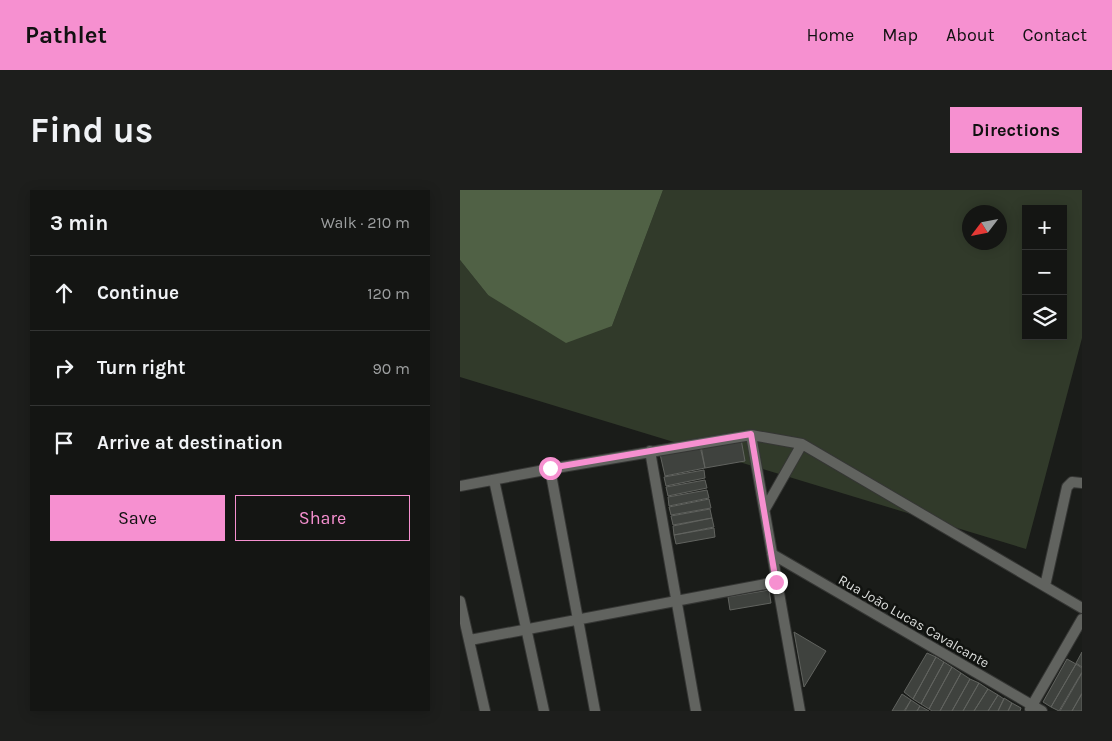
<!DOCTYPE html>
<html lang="en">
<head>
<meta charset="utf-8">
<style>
	body { margin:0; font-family:Karla,sans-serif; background:#1d1e1c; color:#f1f3f6 }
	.controls { position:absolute; right:15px; top:15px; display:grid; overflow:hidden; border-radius:0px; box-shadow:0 2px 12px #0003 }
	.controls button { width:45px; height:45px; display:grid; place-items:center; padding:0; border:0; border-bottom:1px solid #333433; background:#141513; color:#f1f3f6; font:25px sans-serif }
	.compass { position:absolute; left:502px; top:15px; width:45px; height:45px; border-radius:50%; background:#141513; box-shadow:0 2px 12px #0003; rotate:238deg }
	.stop { position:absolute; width:15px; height:15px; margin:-11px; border:4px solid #f690d0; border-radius:50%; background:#fff }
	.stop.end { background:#f690d0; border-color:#fff; box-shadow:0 1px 5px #0008 }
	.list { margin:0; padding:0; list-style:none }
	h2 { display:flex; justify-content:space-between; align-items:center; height:65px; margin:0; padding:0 20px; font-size:21px }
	h2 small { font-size:16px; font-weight:400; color:#9d9fa0 }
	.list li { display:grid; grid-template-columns:32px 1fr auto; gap:15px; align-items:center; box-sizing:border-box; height:75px; padding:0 20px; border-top:1px solid #333433 }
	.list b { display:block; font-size:19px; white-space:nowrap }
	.list em { font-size:16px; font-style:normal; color:#9d9fa0 }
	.actions { display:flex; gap:10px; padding:15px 20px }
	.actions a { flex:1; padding:11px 0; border:1px solid #f690d0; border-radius:0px; text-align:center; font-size:18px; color:#f690d0 }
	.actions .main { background:#f690d0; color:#111 }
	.icon { flex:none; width:28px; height:28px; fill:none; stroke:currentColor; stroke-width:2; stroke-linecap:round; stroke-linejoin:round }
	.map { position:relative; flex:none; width:622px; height:521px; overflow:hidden; border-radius:0px }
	header { display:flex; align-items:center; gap:30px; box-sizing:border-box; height:70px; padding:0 25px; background:#f690d0; color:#111 }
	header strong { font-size:24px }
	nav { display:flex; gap:28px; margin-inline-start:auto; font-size:18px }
	.intro { display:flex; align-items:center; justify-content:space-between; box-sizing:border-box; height:120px; padding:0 30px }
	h1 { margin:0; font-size:35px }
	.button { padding:12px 22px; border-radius:0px; background:#f690d0; color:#111; font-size:18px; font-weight:700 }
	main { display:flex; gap:30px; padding:0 30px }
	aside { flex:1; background:#141513; border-radius:0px; box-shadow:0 2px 12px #0003 }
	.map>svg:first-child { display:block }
	.green { fill:#313a2a; fill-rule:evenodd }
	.water { fill:#506145 }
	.building { fill:#3f423e; stroke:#61635f }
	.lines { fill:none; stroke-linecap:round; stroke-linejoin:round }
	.street-casing { stroke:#353634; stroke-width:12 }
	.street { stroke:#61635f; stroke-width:10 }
	.route { stroke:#f690d0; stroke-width:6 }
	.labels { text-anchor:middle; stroke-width:5; stroke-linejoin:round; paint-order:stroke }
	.street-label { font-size:14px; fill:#dbdddb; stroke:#111310 }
</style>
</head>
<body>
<header>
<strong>Pathlet</strong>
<nav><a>Home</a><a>Map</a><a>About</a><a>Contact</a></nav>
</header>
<div class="intro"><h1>Find us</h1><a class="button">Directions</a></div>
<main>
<aside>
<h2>3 min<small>Walk · 210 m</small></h2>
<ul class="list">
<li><svg class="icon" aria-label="ahead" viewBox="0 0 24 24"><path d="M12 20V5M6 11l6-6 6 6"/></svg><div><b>Continue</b></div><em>120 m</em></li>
<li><svg class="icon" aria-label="right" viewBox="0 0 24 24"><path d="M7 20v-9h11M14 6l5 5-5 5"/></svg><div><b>Turn right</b></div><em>90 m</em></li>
<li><svg class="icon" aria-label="arrive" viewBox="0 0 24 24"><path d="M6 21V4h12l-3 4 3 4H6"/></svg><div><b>Arrive at destination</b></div></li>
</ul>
<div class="actions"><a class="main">Save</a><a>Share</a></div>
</aside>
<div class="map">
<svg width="622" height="521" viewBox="0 0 622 521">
	<rect width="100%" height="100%" fill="#1a1c19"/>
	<path class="green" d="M 203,0 L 622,0 L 622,148 L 566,359 L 0,187 L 0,70 L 28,105 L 152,136 ZM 566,19 L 603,19 L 603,146 L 566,146 ZM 510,22 L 540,22 L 540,52 L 510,52 Z"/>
	<path class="water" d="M 0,0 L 203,0 L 152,136 L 106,153 L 28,105 L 0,70 Z"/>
	<path class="building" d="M 281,249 L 285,271 L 245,278 L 241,256 Z
		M 240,256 L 245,278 L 205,286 L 200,264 Z
		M 244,280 L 245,288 L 206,296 L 204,287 Z
		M 245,290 L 247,298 L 208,306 L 206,297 Z
		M 247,300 L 249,308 L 209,316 L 208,307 Z
		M 249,309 L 251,318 L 211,325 L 209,317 Z
		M 250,319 L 252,328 L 213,335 L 211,326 Z
		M 252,328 L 254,337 L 214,345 L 213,336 Z
		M 254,338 L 255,347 L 216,354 L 214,345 Z
		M 309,400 L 311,413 L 270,420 L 268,407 Z
		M 334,442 L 366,461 L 344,497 Z
		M 622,462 L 622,477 L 616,473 Z
		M 467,463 L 476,467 L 453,509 L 444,502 Z
		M 476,467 L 484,472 L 461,514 L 453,509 Z
		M 607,469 L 616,474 L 591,517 L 583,512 Z
		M 484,472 L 492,477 L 469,519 L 461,514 Z
		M 616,474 L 622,478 L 622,482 L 599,521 L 591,517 Z
		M 492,477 L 501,483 L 480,521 L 472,521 L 469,519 Z
		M 501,483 L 510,489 L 492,521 L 480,521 Z
		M 622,483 L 622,503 L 612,521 L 600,521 Z
		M 510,489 L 519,493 L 503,521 L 492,521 Z
		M 519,493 L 528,499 L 514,521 L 503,521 Z
		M 528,499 L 538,505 L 528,521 L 514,521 Z
		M 442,504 L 451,510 L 444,521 L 432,521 Z
		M 622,504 L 622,521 L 612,521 Z
		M 538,505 L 544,509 L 538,521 L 528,521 Z
		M 544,508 L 552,513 L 548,521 L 538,521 Z
		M 451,510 L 460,516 L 457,521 L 445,521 Z
		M 552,513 L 561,518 L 560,521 L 548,521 Z
		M 460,516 L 469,521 L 457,521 Z"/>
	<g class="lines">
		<defs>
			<path id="street" d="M 291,245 L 340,521
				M 190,261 L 236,521
				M 90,279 L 135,521
				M 34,290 L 84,521
				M 0,296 L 90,279 L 291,245 L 342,254 L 622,418
				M 305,319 L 342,254
				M 312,364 L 582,521
				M 585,396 L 607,297 L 612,292 L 622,293
				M 0,411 L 25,521
				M 10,450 L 316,392
				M 570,519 L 622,429"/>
		</defs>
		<use href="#street" class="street-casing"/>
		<use href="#street" class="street"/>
	</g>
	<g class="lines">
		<path class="route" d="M 90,278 L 291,244 L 316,392"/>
	</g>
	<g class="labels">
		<g class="street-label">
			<text transform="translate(454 431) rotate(30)" y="5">Rua João Lucas Cavalcante</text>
		</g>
	</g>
</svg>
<div class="controls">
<button>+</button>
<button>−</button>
<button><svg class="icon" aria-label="layers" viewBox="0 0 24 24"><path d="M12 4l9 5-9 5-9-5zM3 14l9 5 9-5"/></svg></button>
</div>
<svg class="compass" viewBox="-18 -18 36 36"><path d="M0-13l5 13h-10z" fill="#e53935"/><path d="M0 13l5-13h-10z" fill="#9d9fa0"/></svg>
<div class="stop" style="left:90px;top:278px"></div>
<div class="stop end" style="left:316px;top:392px"></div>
</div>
</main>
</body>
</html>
